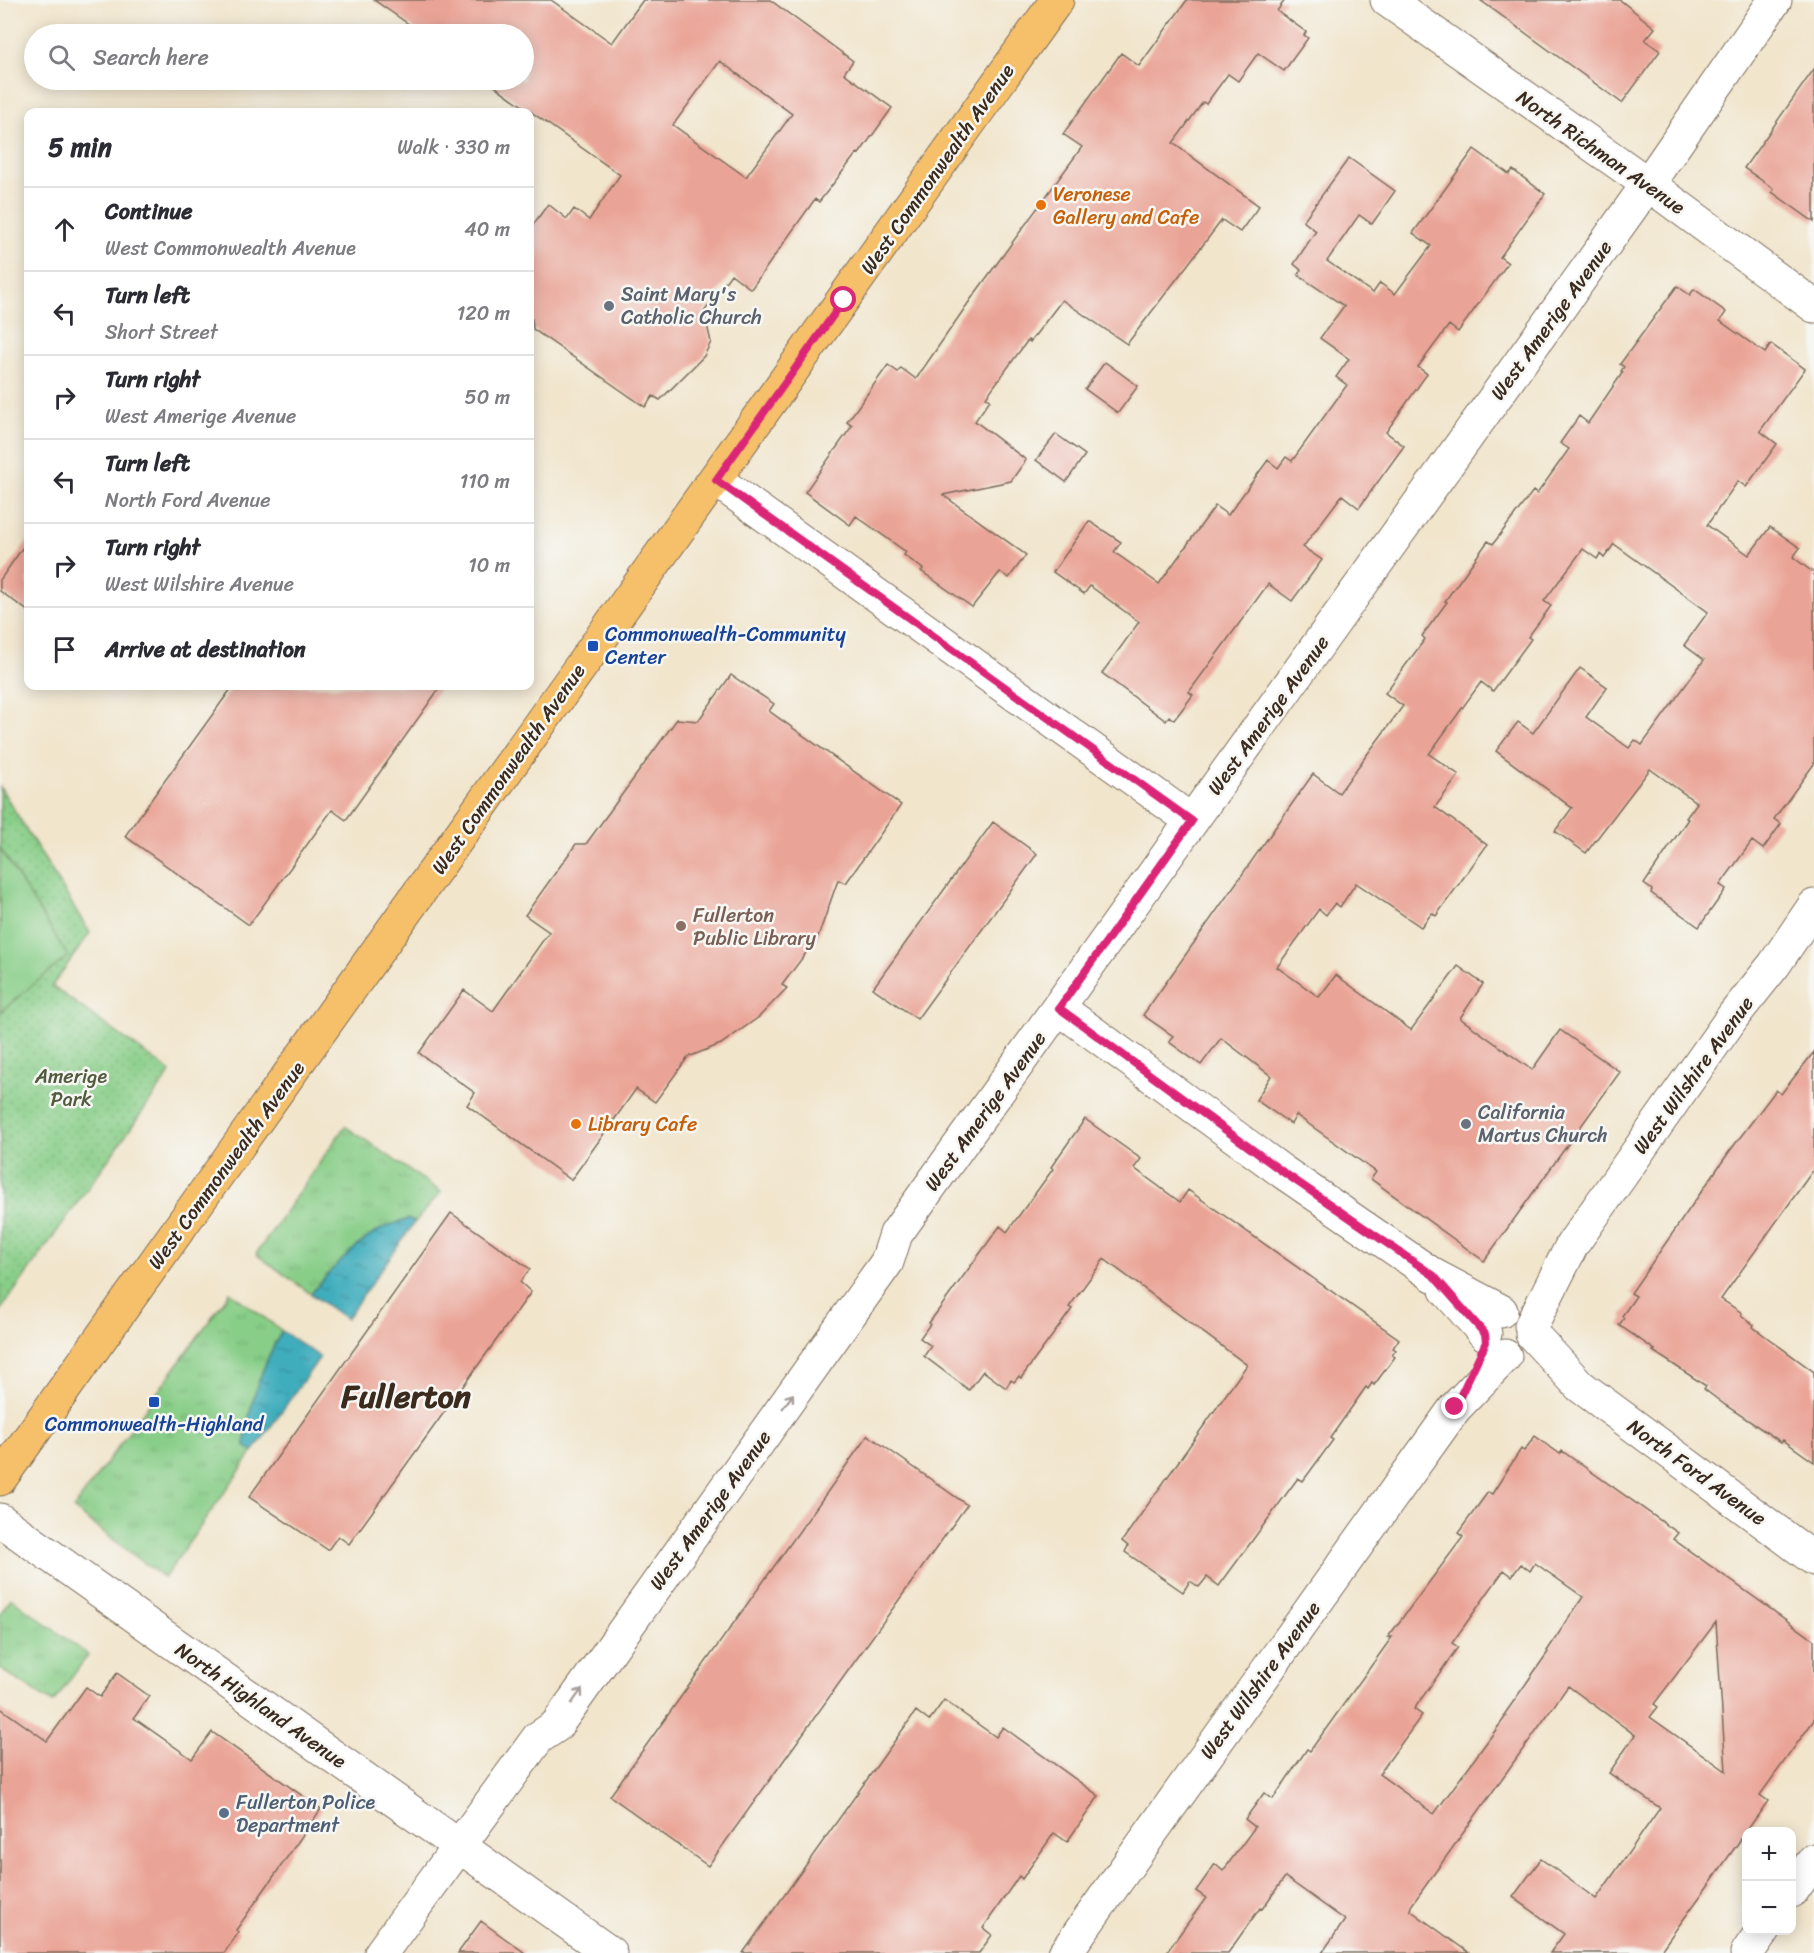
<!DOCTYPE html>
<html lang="en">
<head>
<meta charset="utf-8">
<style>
	body { margin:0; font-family:Sriracha,sans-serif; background:#f2f2f3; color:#2b2b33 }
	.controls { position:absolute; right:18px; bottom:18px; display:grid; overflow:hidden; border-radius:12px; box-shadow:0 3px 15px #0003 }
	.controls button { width:54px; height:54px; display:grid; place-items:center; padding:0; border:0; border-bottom:2px solid #e1e1e2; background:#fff; color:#2b2b33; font:30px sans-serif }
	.stop { position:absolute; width:18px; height:18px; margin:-14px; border:4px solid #db2777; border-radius:50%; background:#fff }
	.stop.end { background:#db2777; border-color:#fff; box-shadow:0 2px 6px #0008 }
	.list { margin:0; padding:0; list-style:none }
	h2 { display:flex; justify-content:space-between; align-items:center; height:78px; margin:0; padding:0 24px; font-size:26px }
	h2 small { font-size:20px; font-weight:400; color:#7c7c81 }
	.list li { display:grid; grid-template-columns:39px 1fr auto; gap:18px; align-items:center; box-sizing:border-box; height:84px; padding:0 24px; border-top:2px solid #e1e1e2 }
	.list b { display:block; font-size:22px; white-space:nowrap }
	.list p { margin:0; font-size:20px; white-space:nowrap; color:#7c7c81 }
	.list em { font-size:20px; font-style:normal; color:#7c7c81 }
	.icon { flex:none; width:33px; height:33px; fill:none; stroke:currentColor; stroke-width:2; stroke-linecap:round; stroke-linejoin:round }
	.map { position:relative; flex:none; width:1814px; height:1953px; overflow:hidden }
	.search { position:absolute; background:#fff; box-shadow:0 3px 15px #0003; left:24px; top:24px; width:510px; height:66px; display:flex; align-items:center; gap:15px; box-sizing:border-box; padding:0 21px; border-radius:33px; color:#7c7c81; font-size:22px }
	.panel { position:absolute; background:#fff; box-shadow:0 3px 15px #0003; left:24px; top:108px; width:510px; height:582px; border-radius:12px }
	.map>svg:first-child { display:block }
	.grass { fill:url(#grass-tufts); stroke:#627c53; stroke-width:1.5 }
	.park { fill:url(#park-dots); stroke:#627c53; stroke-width:1.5 }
	.pitch { fill:#88ce88; stroke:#627c53; stroke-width:1.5 }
	.water { fill:url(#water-ripples); stroke:#3d6c6e; stroke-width:1.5 }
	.building { fill:#eaa497; fill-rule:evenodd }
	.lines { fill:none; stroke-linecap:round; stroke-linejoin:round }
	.minor-casing { stroke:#7b6b5b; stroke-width:35 }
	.major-casing { stroke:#7b6b5b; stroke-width:35 }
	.minor { stroke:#fff; stroke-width:33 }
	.major { stroke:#f6c06b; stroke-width:33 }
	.oneway { stroke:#a79f9a }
	.route { stroke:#db2777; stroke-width:8 }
	.food-dot { fill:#e8710a; stroke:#f6f6f2; stroke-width:2 }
	.worship-dot { fill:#6b7280; stroke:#f6f6f2; stroke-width:2 }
	.transit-dot { fill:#1a4fb4; stroke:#f6f6f2; stroke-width:2 }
	.education-dot { fill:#8d6e63; stroke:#f6f6f2; stroke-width:2 }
	.service-dot { fill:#5c6f8a; stroke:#f6f6f2; stroke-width:2 }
	.labels { text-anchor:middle; stroke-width:5; stroke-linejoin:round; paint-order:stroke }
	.street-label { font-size:20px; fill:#3b2a1e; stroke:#f6f6f2 }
	.food-label { font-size:20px; fill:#c56008; stroke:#f6f6f2; text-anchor:start }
	.worship-label { font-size:20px; fill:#5b616d; stroke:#f6f6f2; text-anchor:start }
	.transit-label { font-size:20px; fill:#164399; stroke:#f6f6f2; text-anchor:start }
	.education-label { font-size:20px; fill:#785e54; stroke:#f6f6f2; text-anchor:start }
	.park-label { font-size:20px; fill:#525b3e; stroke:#f6f6f2 }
	.service-label { font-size:20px; fill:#4e5e75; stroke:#f6f6f2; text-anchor:start }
	.town-label { font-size:32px; font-weight:bold; fill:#3b2a1e; stroke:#f6f6f2 }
</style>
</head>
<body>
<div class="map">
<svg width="1814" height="1953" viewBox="0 0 1814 1953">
	<defs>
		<pattern id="grass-tufts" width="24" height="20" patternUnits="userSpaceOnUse" patternTransform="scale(1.5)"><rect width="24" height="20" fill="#88ce88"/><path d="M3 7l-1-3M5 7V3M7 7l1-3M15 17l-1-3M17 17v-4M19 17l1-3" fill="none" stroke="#76b175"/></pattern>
		<pattern id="park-dots" width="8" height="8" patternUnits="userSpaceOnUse" patternTransform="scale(1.5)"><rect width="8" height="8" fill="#88ce88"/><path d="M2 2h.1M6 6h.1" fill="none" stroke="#76b175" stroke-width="1.8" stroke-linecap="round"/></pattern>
		<pattern id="water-ripples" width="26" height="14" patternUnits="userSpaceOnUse" patternTransform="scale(1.5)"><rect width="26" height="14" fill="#3fadbd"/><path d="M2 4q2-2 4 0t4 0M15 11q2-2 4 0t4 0" fill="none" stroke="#368d99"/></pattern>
	</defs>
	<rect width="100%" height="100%" fill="#f6f6f2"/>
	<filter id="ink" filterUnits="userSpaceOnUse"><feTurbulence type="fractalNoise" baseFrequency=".0167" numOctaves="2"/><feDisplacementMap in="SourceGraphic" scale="12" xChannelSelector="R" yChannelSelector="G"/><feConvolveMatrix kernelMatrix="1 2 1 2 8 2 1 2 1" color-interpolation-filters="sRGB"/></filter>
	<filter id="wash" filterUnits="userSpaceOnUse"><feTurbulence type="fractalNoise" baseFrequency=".008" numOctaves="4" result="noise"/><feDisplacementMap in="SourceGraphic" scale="24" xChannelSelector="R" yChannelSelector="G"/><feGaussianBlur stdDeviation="1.35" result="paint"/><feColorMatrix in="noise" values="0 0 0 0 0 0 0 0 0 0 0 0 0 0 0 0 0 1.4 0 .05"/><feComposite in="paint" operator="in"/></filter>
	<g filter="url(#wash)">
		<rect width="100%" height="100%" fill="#f1e5cc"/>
		<path class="grass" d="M 345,1126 L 441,1192 L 415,1222 L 408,1219 C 400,1222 393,1224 385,1228 C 362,1239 327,1273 311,1294 L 256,1254 Z
			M 230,1292 L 282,1331 C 262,1365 248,1406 245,1446 L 253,1452 L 164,1578 L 73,1509 Z
			M 11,1598 L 88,1655 L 53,1703 L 0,1669 L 0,1614 Z"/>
		<path class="park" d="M 0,787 L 90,933 L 52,986 L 171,1072 L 0,1311 Z"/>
		<path class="pitch" d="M 0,848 L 68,956 L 0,1012 Z"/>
		<path class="water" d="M 408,1219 L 415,1222 L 346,1319 L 311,1294 C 327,1273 362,1238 385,1227 C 393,1224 401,1222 408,1219 Z
			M 282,1331 L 320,1357 L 253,1452 L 245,1446 C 248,1406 262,1365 282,1331 Z"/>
		<g id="blocks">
			<path class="building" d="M 374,0 L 551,0 L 612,43 L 643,0 L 770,0 L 853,61 L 844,73 L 892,108 L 859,154 L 857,153 L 819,202 L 815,199 L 751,289 L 731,274 L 704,312 L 711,342 L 704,356 L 660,400 L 653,396 L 645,407 L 533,329 L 532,319 L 530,317 L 530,229 L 548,204 L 567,219 L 574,209 L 589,220 L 620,175 L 486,80 L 524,80 L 524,34 L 423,34 ZM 720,61 L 792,114 L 746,177 L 673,125 Z
				M 1187,0 L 1285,0 L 1277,11 L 1306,32 L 1304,35 L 1308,38 L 1284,71 L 1258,53 L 1238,81 L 1228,74 L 1206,104 L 1203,102 L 1173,143 L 1259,206 L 1240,232 L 1222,220 L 1127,344 L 1062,300 L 1030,342 L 1028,340 L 986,397 L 990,400 L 975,421 L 1026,460 L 1011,481 L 943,495 L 1026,555 L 1009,578 L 1000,572 L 972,607 L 921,571 L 923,569 L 904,555 L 906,552 L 856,516 L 850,525 L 805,492 L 852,426 L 847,422 L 888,365 L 898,372 L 901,368 L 916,379 L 971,299 L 1082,147 L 1063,134 L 1121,53 L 1139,66 Z
				M 1480,0 L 1620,0 L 1655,28 L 1645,40 L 1660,51 L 1622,103 Z
				M 1814,69 L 1814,222 L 1772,192 L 1774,189 L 1744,168 Z
				M 1474,149 L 1509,174 L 1513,170 L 1545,194 L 1500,257 L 1508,263 L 1458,332 L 1449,325 L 1418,367 L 1427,374 L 1386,432 L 1404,446 L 1359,508 L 1342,495 L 1303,547 L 1322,560 L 1292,601 L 1268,584 L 1189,692 L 1193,695 L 1174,720 L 1169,716 L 1166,721 L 1102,673 L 1139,622 L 1090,586 L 1084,594 L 1053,572 L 1089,521 L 1121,542 L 1114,552 L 1159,584 L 1215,506 L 1228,515 L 1268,460 L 1278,468 L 1286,457 L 1292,461 L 1347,385 L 1336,377 L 1349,359 L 1320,338 L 1344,306 L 1298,275 L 1301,270 L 1294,264 L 1316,231 L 1303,221 L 1349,158 L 1395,191 L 1372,224 L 1359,215 L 1327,261 L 1373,293 L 1380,283 L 1395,294 L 1431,246 L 1413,233 Z
				M 1677,286 L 1690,295 L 1694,289 L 1726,312 L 1720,321 L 1765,353 L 1771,344 L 1805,369 L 1760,431 L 1777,444 L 1746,487 L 1738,481 L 1707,525 L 1749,555 L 1770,527 L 1800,548 L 1793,557 L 1814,573 L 1814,764 L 1774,819 L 1781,824 L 1763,849 L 1752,841 L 1720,885 L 1726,889 L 1699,927 L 1651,893 L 1652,890 L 1644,884 L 1688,819 L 1686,818 L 1697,803 L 1650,769 L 1586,853 L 1555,831 L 1572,808 L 1496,751 L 1518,722 L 1533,733 L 1580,668 L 1607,687 L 1586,717 L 1629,748 L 1635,740 L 1642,745 L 1704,660 L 1684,645 L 1708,612 L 1614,544 L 1604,558 L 1600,554 L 1597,559 L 1583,549 L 1544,601 L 1551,606 L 1528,637 L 1531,639 L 1493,691 L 1481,682 L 1429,754 L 1459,775 L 1435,807 L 1487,845 L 1436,916 L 1432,913 L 1421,927 L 1356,883 L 1340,907 L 1335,903 L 1326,915 L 1319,909 L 1277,967 L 1319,997 L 1336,975 L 1411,1030 L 1458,966 L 1483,984 L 1460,1018 L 1532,1070 L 1560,1030 L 1620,1072 L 1484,1261 L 1371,1179 L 1376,1172 L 1296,1115 L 1291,1124 L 1256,1100 L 1271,1076 L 1221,1038 L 1201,1065 L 1169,1042 L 1173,1036 L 1143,1015 L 1313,774 L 1339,793 L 1366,756 L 1403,706 L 1385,693 L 1425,639 L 1422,636 L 1447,602 L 1445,601 L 1488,541 L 1493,544 L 1533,491 L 1537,494 L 1569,449 L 1560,443 L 1579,416 L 1588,423 L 1623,372 L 1621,371 L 1624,367 L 1620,364 Z
				M 1105,362 L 1138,386 L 1118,413 L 1085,389 Z
				M 1056,434 L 1085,455 L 1066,482 L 1036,460 Z
				M 28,540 L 28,611 L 0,591 L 0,580 Z
				M 731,675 L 774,704 L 769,711 L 901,805 L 846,883 L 838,880 L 818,937 L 782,985 L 787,988 L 759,1017 L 721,1044 L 688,1057 L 655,1102 L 636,1089 L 571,1180 L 467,1105 L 475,1093 L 419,1053 L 464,990 L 493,1011 L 549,932 L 525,915 L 576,844 L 586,844 L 677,719 L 698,721 Z
				M 233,686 L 441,686 L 346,820 L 332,810 L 249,925 L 125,836 Z
				M 993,822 L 1037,854 L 917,1019 L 873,988 Z
				M 1814,1052 L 1814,1169 L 1721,1299 L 1742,1313 L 1741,1315 L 1754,1325 L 1753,1327 L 1814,1372 L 1814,1462 L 1783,1440 L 1781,1442 L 1725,1405 L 1704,1389 L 1706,1386 L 1653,1351 L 1655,1350 L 1619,1325 L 1624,1318 L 1622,1316 L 1636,1296 L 1631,1293 L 1729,1152 L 1776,1090 L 1781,1094 Z
				M 1085,1119 L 1141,1159 L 1134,1168 L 1180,1202 L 1188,1190 L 1399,1339 L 1393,1348 L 1396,1350 L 1392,1355 L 1395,1357 L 1374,1385 L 1372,1383 L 1368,1389 L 1366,1387 L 1330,1438 L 1333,1440 L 1303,1481 L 1298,1478 L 1219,1586 L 1207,1577 L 1199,1587 L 1190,1581 L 1183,1592 L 1125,1552 L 1128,1546 L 1122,1541 L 1247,1365 L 1104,1259 L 1069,1307 L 1072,1309 L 1021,1378 L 1019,1376 L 1014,1382 L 1011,1380 L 1006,1388 L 983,1371 L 969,1390 L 924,1356 L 931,1346 L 920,1338 L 930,1324 L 929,1323 L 1000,1226 L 1007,1232 L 1053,1169 L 1051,1167 Z
				M 451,1213 L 530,1269 L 520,1282 L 531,1292 L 349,1544 L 338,1536 L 328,1550 L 249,1497 Z
				M 868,1435 L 967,1505 L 708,1866 L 610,1796 Z
				M 1535,1436 L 1560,1454 L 1562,1451 L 1678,1533 L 1673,1539 L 1814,1640 L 1814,1720 L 1760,1795 L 1768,1801 L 1712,1880 L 1659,1953 L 1550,1953 L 1564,1934 L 1513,1897 L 1541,1859 L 1596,1899 L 1660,1808 L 1609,1773 L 1635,1735 L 1568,1686 L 1411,1906 L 1410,1910 L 1469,1953 L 1322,1953 L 1345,1920 L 1285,1877 L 1262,1909 L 1260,1908 L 1228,1953 L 1166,1953 L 1206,1898 L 1196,1891 L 1215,1864 L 1223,1871 L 1255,1827 L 1245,1819 L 1264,1793 L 1273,1799 L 1307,1749 L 1310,1751 L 1392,1637 L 1388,1637 L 1463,1537 L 1458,1533 L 1488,1492 L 1492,1494 L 1521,1449 L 1524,1451 ZM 1535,1563 L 1583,1597 L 1547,1651 L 1548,1652 L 1504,1715 L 1506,1716 L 1434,1814 L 1379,1774 L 1422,1715 L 1414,1709 L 1458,1647 L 1452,1643 L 1504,1570 L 1512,1576 L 1521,1564 L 1530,1571 ZM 1716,1622 L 1726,1771 L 1650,1717 L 1658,1707 L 1654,1704 Z
				M 117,1673 L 149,1696 L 134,1718 L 192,1759 L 212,1732 L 321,1809 L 236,1930 L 239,1932 L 224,1953 L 0,1953 L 0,1708 L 47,1741 L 86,1687 L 100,1697 Z
				M 944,1700 L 996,1737 L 1003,1727 L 1099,1796 L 1067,1842 L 1054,1833 L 1022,1879 L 1019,1876 L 983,1928 L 992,1935 L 979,1953 L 743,1953 L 916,1711 L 929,1721 Z
				M 481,1921 L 525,1953 L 458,1953 Z"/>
		</g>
	</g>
	<g filter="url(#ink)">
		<use href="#blocks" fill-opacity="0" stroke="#7b6b5b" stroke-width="1.5"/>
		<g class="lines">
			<defs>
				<path id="minor" d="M 1387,0 L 1648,184 L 1814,306
					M 716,480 L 1192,821
					M 1059,1008 L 1283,1172 L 1433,1275 L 1501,1311
					M 1446,1290 L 1485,1334
					M 1531,1326 L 1572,1245 L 1734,1015 L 1774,965 L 1814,906
					M 1532,1334 L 1580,1386 L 1814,1559
					M 0,1520 C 204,1664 406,1810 610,1953
					M 1792,1891 L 1814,1860
					M 381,1953 L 538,1738 L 556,1726 L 887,1262 L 896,1234 L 1648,184 L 1775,0
					M 1065,1953 L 1455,1408 L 1505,1356
					M 1747,1953 L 1763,1930"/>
				<path id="major" d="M 0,1479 L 1057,0"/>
			</defs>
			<use href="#minor" class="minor-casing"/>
			<use href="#major" class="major-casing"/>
			<use href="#minor" class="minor"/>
			<use href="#major" class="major"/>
		</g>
		<defs><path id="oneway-shaft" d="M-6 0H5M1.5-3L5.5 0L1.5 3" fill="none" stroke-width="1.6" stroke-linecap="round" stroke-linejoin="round" transform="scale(1.5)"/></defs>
		<g class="oneway">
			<use href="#oneway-shaft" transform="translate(788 1401) rotate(-54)"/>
			<use href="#oneway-shaft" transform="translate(577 1696) rotate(-55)"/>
		</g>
	</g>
	<g class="lines" filter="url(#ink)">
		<path class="route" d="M 844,300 L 716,480 L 1192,821 L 1059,1008 L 1283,1172 L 1433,1275 L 1485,1334 L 1486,1342 L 1455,1407"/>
	</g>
	<g class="food-dot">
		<circle cx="1041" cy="205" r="6"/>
		<circle cx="576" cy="1124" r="6"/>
	</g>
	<g class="worship-dot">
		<circle cx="609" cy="306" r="6"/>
		<circle cx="1466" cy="1124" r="6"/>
	</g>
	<g class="transit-dot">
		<rect x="587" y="640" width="12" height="12" rx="3"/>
		<rect x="148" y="1396" width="12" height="12" rx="3"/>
	</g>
	<circle class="education-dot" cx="681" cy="926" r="6"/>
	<circle class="service-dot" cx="224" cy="1813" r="6"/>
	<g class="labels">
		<g class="street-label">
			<text transform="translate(1601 152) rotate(35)" y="7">North Richman Avenue</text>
			<text transform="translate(937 169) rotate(-55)" y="7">West Commonwealth Avenue</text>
			<text transform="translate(1551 320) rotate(-54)" y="7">West Amerige Avenue</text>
			<text transform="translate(1268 715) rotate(-54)" y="7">West Amerige Avenue</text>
			<text transform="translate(508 769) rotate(-55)" y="7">West Commonwealth Avenue</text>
			<text transform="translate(1693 1075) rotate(-54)" y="7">West Wilshire Avenue</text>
			<text transform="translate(985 1111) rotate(-54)" y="7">West Amerige Avenue</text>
			<text transform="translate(226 1165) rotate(-54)" y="7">West Commonwealth Avenue</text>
			<text transform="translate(1697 1472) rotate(36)" y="7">North Ford Avenue</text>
			<text transform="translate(710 1510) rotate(-54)" y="7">West Amerige Avenue</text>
			<text transform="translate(1260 1680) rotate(-54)" y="7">West Wilshire Avenue</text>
			<text transform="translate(261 1705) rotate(35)" y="7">North Highland Avenue</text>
		</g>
		<g class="food-label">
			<text x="1053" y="201">Veronese<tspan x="1053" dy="23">Gallery and Cafe</tspan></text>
			<text x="588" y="1131">Library Cafe</text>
		</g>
		<g class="worship-label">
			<text x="621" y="301">Saint Mary's<tspan x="621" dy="23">Catholic Church</tspan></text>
			<text x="1478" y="1119">California<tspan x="1478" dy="23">Martus Church</tspan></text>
		</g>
		<g class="transit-label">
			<text x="605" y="641">Commonwealth-Community<tspan x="605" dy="23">Center</tspan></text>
			<text x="154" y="1431" text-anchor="middle">Commonwealth-Highland</text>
		</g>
		<g class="education-label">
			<text x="693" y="922">Fullerton<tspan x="693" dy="23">Public Library</tspan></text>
		</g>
		<g class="park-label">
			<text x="71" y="1083">Amerige<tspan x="71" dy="23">Park</tspan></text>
		</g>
		<g class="service-label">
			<text x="236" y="1809">Fullerton Police<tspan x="236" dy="23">Department</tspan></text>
		</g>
		<g class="town-label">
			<text x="406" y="1407">Fullerton</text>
		</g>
	</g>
</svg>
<div class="controls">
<button>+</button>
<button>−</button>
</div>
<div class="stop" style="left:844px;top:300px"></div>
<div class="stop end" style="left:1455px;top:1407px"></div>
<div class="search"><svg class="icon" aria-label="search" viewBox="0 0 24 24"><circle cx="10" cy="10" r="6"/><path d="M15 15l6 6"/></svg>Search here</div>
<section class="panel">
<h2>5 min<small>Walk · 330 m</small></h2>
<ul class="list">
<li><svg class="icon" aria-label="ahead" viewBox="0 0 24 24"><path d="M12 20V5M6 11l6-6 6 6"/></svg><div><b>Continue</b><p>West Commonwealth Avenue</p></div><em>40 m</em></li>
<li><svg class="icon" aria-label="left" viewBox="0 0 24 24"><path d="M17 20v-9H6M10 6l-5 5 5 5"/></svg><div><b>Turn left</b><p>Short Street</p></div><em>120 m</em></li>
<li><svg class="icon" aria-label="right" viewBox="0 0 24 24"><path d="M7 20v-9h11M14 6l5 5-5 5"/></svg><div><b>Turn right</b><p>West Amerige Avenue</p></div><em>50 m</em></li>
<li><svg class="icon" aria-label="left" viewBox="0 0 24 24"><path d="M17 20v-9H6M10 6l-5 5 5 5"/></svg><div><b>Turn left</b><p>North Ford Avenue</p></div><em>110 m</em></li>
<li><svg class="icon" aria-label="right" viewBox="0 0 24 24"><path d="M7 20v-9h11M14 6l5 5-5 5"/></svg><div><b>Turn right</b><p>West Wilshire Avenue</p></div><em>10 m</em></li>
<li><svg class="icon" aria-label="arrive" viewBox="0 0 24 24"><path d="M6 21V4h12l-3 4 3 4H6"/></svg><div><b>Arrive at destination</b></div></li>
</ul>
</section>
</div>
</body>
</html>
